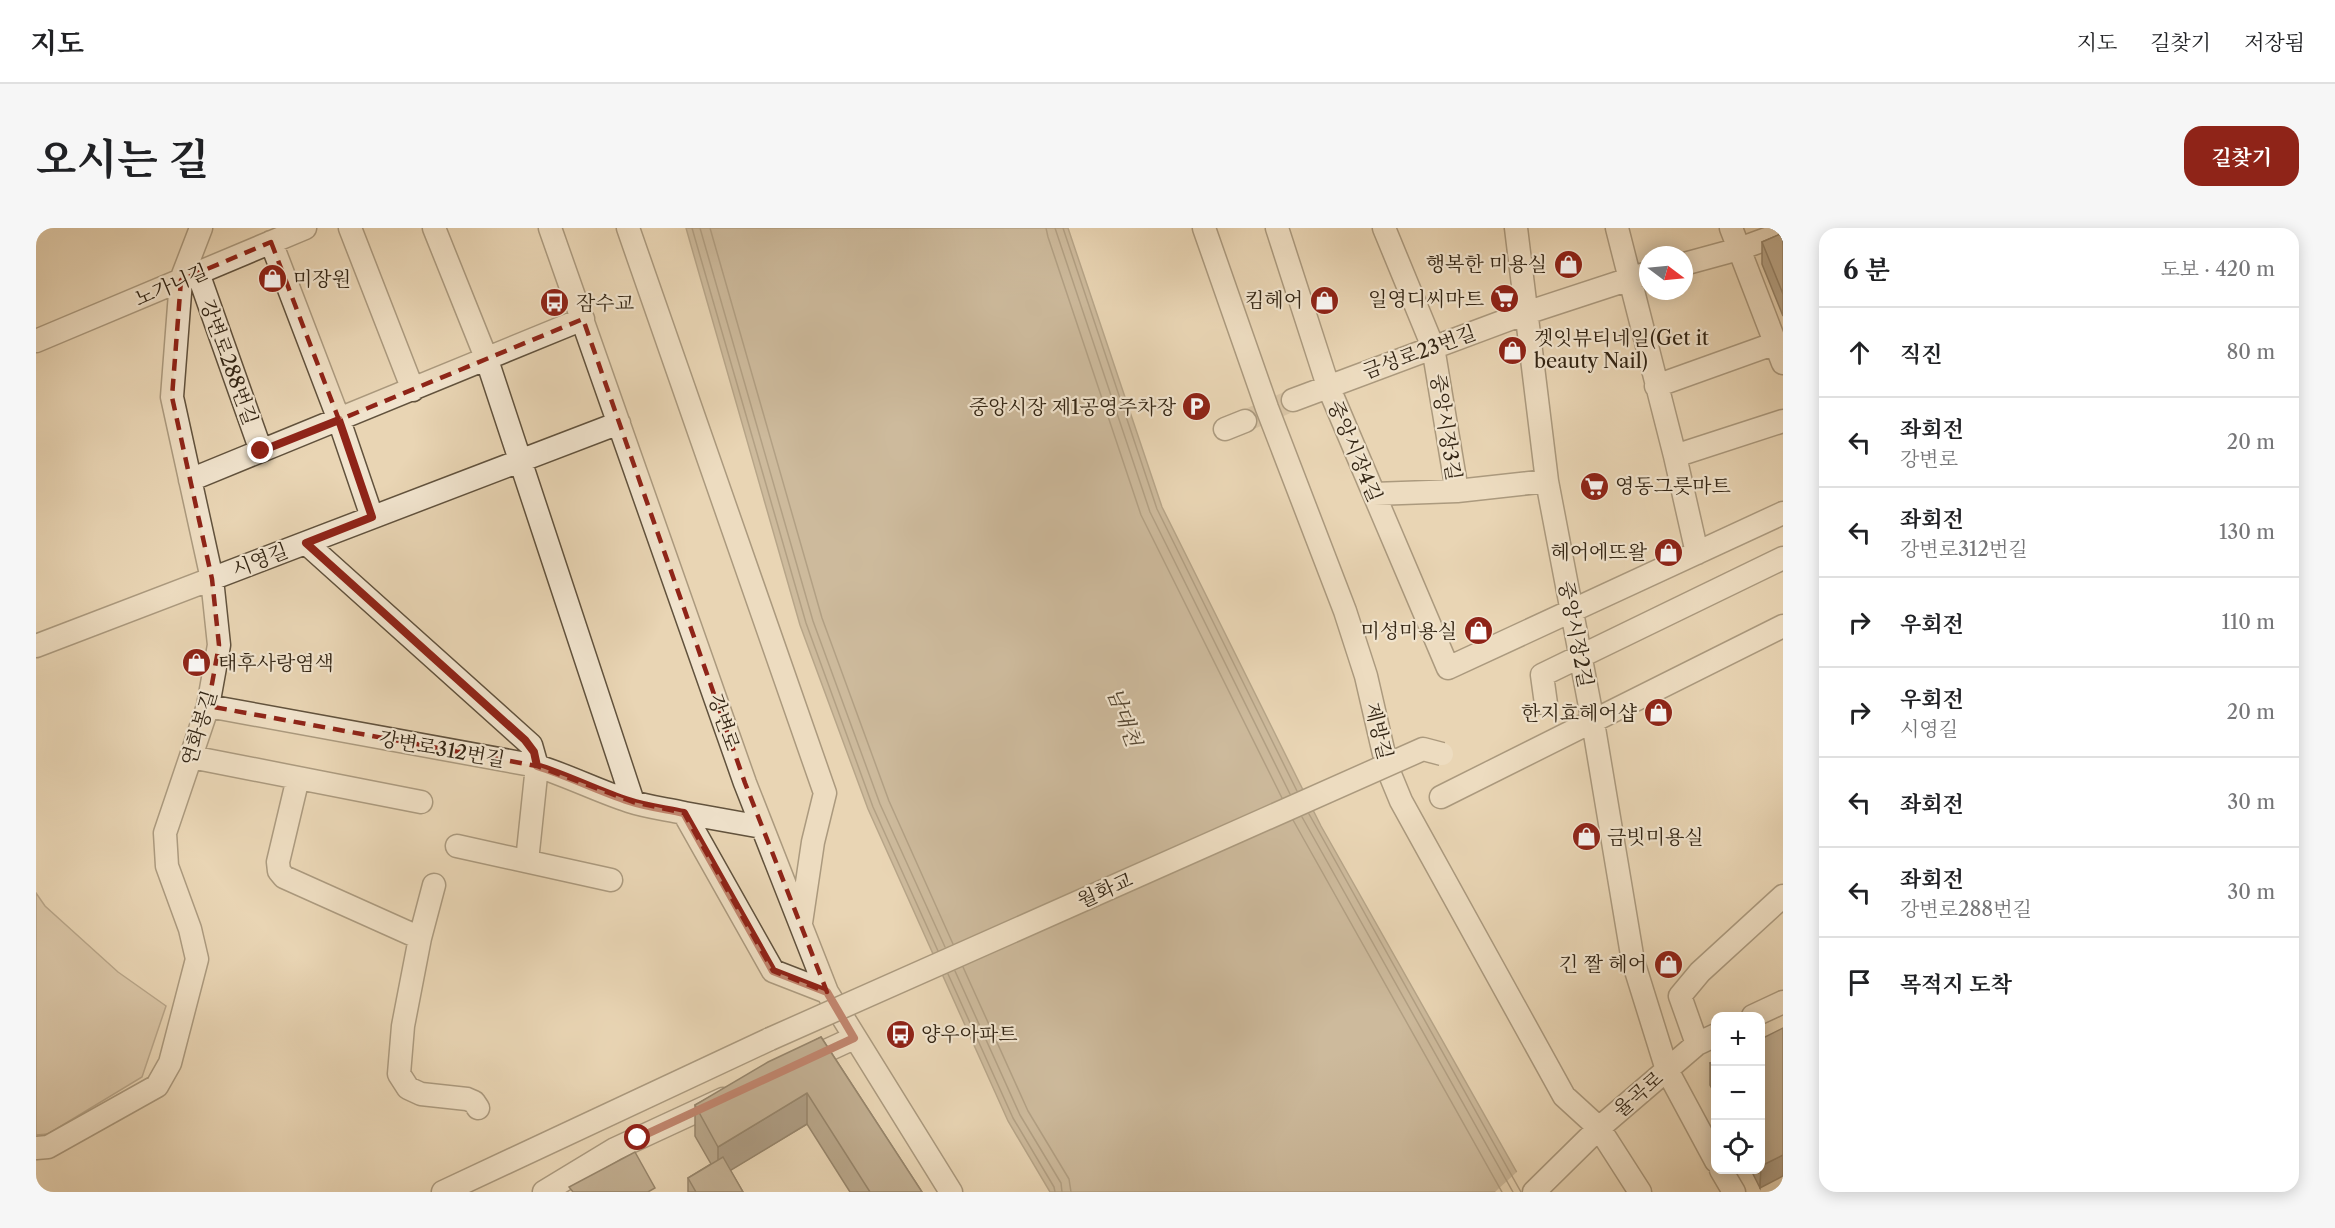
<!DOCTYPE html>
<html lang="ko">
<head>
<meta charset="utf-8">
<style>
	body { margin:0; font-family:"Libre Caslon Text","Noto Serif KR",serif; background:#f6f6f6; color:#202124 }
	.controls { position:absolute; right:18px; bottom:18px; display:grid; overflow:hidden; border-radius:12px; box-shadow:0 3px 15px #0003 }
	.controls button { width:54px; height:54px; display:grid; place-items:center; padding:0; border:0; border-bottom:2px solid #e0e0e0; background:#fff; color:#202124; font:30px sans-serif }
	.compass { position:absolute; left:1603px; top:18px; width:54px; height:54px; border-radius:50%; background:#fff; box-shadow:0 3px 15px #0003; rotate:106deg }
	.stop { position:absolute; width:18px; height:18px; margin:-14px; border:4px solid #8f2418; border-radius:50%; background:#fff }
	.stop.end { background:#8f2418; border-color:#fff; box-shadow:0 2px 6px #0008 }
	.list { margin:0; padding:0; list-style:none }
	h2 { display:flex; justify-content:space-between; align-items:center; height:78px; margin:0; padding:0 24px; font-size:26px }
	h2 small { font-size:20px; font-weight:400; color:#757577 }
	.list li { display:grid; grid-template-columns:39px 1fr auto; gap:18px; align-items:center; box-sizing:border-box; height:90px; padding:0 24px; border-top:2px solid #e0e0e0 }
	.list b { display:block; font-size:22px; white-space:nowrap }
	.list p { margin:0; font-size:20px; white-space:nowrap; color:#757577 }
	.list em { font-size:20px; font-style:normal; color:#757577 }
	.icon { flex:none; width:33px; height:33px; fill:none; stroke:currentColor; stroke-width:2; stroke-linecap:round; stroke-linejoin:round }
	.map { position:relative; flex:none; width:1747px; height:964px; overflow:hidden; border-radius:18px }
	header { display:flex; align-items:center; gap:36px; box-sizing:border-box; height:84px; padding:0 30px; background:#fff; border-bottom:2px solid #e0e0e0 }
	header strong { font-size:28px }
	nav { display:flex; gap:33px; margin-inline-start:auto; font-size:21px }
	.intro { display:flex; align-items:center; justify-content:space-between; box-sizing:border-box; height:144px; padding:0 36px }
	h1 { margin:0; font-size:42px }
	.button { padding:15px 27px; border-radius:18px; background:#8f2418; color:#fff; font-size:21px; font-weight:700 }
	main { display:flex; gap:36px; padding:0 36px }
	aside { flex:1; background:#fff; border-radius:18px; box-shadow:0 3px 15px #0003 }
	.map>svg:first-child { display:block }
	.green { fill:#cab799; stroke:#7f6e57; stroke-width:1.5 }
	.water { fill:#ab9a7e; stroke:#7b6c54; stroke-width:1.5 }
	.pier { fill:#e9d5b4 }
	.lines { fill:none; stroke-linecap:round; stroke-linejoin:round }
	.shore { stroke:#70604a; stroke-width:1.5 }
	.minor-tunnel { stroke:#c5b294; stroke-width:22; stroke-dasharray:22 11; stroke-linecap:butt }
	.minor-casing { stroke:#61523d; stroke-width:25 }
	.minor { stroke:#f1e4ce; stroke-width:22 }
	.minor-bridge-casing { stroke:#61523d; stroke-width:25; stroke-linecap:butt }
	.minor-bridge { stroke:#f1e4ce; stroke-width:22 }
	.wall { fill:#7e6f59; stroke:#342615; stroke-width:1.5 }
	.shaded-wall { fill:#665a49; stroke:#342615; stroke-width:1.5 }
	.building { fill:#928168; stroke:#342615; stroke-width:1.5 }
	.route { stroke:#8f2418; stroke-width:8 }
	.marked { fill:none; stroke:#8f2418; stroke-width:4.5; stroke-dasharray:12 8; stroke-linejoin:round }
	.labels { text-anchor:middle; stroke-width:4.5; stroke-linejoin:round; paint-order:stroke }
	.poi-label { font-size:20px; fill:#342615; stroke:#f1e4ce; text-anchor:end }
	.street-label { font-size:20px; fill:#342615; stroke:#f1e4ce }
	.water-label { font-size:21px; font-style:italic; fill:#584934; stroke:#f1e4ce }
</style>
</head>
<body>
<header>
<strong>지도</strong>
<nav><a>지도</a><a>길찾기</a><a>저장됨</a></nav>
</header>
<div class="intro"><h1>오시는 길</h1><a class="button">길찾기</a></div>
<main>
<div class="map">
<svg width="1747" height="964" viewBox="0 0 1747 964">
	<rect width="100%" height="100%" fill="#e9d5b4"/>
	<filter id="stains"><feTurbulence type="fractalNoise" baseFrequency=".00333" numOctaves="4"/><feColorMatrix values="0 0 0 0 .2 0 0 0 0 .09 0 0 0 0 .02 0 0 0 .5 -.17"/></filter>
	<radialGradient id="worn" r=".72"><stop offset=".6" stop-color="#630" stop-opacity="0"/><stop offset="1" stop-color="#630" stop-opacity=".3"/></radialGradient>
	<path class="green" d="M 0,665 L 9,678 L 82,744 L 130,778 L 106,849 L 12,906 L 0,907 Z"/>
	<path class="water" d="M 650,0 L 1032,0 L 1126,279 L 1285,598 L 1492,964 L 1014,964 L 972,893 L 832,581 L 764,397 Z"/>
	<path class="pier" d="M 1483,942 L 1495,964 L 1459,964 Z"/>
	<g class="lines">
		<path class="shore" d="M 656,0 L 770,395 L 837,579 L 902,723
			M 664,0 L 777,393 L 844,576 L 909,719
			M 674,0 L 786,390 L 853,573 L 917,716
			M 1010,0 L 1012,9 L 1105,287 L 1246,570
			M 1019,0 L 1114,284 L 1254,566
			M 1027,0 L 1121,281 L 1261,563
			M 1273,586 L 1485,964
			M 1266,589 L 1477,964
			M 1257,592 L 1466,964
			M 927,739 L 992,883 L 1033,951 L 1035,964
			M 919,743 L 984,887 L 1025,955 L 1026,964
			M 912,746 L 977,890 L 1018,959 L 1019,964"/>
		<path class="minor-tunnel" d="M 1209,193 L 1257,172"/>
		<defs>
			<path id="minor" d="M 314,0 L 377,162
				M 398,0 L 451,132 L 597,574
				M 514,0 L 709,555 L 791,764 L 915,964
				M 592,0 L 789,565 L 777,614 L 765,695
				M 1168,0 L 1231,180 L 1309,383 L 1330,448 L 1351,539 L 1365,573 L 1528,868 L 1563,900 L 1604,964
				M 1241,0 L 1292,158 L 1412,440 L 1747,285
				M 1348,0 L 1397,119 L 1421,263
				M 1480,0 L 1511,253 L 1557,494 L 1597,733 L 1631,842 L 1680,933
				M 1581,0 L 1639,228 L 1661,325
				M 1695,0 L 1747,135
				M 235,14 L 303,192 L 336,289
				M 1648,36 L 1703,21 L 1747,5
				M 162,45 L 225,223
				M 0,113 L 269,0
				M 1620,158 L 1740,115
				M 1257,172 L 1490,85 L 1612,45
				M 1189,201 L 1209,193
				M 1639,228 L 1747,193
				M 154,252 L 547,91
				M 1338,266 L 1421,263 L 1511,253
				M 270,315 L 495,517 L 501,538 L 491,633
				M 0,418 L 583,195
				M 1510,476 L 1506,447 L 1747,330
				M 172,478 L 501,538 C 533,548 562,563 593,573 C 611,579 630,581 648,585 L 737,743 L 791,764
				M 155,529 L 385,574
				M 262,550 L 242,634 L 243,643 L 248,649 L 384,710
				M 1405,569 L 1747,398
				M 648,585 L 726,599
				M 421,618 L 575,652
				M 398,657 L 384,710 L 367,798 L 363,846 L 372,860 L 385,866 L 431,871 L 438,874 L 442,880
				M 1717,788 L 1747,774
				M 1661,816 L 1644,768 L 1664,744 L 1747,668
				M 766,834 L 818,810
				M 0,920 L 12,919 L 121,858 L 134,835 L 161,731 L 154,701 L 131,638 L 129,605 L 172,478 L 183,417 L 176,351 L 136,169 L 145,52 L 165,0
				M 1685,942 L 1698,964
				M 407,964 L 734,811
				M 508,964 L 579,921 L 687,871
				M 1498,964 L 1563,900 L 1661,816 L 1680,807"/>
		</defs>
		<use href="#minor" class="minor-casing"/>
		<use href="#minor" class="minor"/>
		<defs>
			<path id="minor-bridge" d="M 734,811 L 1387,521 L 1406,526"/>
		</defs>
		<use href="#minor-bridge" class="minor-bridge-casing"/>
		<use href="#minor-bridge" class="minor-bridge"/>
	</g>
	<path class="wall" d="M 1747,5 L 1747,88 L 1726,36 L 1726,14 Z
		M 785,809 L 886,964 L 814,964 L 771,896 L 694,942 L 707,964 L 652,964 L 652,950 L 675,936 L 659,908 L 659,877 Z
		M 1680,833 L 1680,868 L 1674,857 L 1674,835 Z
		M 1715,942 L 1725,942 L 1724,960 Z"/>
	<path class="shaded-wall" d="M 771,865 L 771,896 L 682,950 L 682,919 Z
		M 1747,927 L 1747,948 L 1724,960 L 1725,938 Z"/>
	<path class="building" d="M 1747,5 L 1747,66 L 1726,14 Z
		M 1747,800 L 1747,927 L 1725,938 L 1725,811 Z
		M 785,809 L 886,964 L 834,964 L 771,865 L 682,919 L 659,877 L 732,834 Z
		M 1680,833 L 1680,847 L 1674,835 Z
		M 599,924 L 619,960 L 612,964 L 537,964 L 533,959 Z
		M 687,929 L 707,964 L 660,964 L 652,950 Z"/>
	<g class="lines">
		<path class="route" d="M 225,223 L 303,192 L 336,289 L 270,315 L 489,512 L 498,524 L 501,538 C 533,548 562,563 593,573 C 611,579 630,581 648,585 L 737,743 L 791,764 L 818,810 L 602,910"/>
	</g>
	<path d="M0 0H1747V964H0ZM 235,14 L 303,192 L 547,91 L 709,555 L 791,764 L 737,743 L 648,585 L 597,574 L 501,538 L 172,478 L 183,417 L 176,351 L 136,169 L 145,52 Z" fill="#e9d5b4" fill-opacity=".55" fill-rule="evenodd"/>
	<path class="marked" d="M 235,14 L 303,192 L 547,91 L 709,555 L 791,764 L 737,743 L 648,585 L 597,574 L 501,538 L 172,478 L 183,417 L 176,351 L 136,169 L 145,52 Z"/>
	<defs>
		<symbol id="shop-disc" viewBox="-11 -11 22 22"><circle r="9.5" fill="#8f2418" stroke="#f1e4ce"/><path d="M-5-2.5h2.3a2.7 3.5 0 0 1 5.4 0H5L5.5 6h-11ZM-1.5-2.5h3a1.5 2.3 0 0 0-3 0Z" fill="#fff"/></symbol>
		<symbol id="supermarket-disc" viewBox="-11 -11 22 22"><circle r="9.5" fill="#8f2418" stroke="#f1e4ce"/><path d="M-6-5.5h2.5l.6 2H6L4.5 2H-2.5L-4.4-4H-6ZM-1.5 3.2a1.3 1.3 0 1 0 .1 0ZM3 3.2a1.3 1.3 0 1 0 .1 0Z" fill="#fff"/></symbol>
		<symbol id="bus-disc" viewBox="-11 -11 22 22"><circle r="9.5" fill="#8f2418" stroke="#f1e4ce"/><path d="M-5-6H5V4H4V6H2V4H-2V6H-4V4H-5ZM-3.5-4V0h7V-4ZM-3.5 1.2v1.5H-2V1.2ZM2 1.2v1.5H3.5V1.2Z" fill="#fff"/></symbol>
		<symbol id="parking-disc" viewBox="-11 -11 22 22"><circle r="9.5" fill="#8f2418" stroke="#f1e4ce"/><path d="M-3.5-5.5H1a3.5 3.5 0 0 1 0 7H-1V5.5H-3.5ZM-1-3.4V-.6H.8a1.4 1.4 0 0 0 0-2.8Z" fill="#fff"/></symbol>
	</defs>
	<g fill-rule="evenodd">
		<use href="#shop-disc" x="1516" y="20" width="33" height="33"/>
		<use href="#shop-disc" x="220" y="34" width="33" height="33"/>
		<use href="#supermarket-disc" x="1452" y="54" width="33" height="33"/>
		<use href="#shop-disc" x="1272" y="56" width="33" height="33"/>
		<use href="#bus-disc" x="502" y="58" width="33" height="33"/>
		<use href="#shop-disc" x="1460" y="106" width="33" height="33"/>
		<use href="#parking-disc" x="1144" y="162" width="33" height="33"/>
		<use href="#supermarket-disc" x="1542" y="242" width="33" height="33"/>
		<use href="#shop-disc" x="1616" y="308" width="33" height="33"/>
		<use href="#shop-disc" x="1426" y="386" width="33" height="33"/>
		<use href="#shop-disc" x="144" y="418" width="33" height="33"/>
		<use href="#shop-disc" x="1606" y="468" width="33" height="33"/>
		<use href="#shop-disc" x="1534" y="592" width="33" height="33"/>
		<use href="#shop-disc" x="1616" y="720" width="33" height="33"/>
		<use href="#bus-disc" x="848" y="790" width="33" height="33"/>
	</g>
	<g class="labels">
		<g class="poi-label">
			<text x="1511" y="43">행복한 미용실</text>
			<text x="257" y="58" text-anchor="start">미장원</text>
			<text x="1448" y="78">일영디씨마트</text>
			<text x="1267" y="79">킴헤어</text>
			<text x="540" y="82" text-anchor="start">잠수교</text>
			<text x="1498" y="117" text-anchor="start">겟잇뷰티네일(Get it<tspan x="1498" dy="23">beauty Nail)</tspan></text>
			<text x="1140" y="186">중앙시장 제1공영주차장</text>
			<text x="1579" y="265" text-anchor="start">영동그릇마트</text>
			<text x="1611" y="331">헤어에뜨왈</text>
			<text x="1421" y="410">미성미용실</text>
			<text x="182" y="442" text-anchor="start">태후사랑염색</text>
			<text x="1601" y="492">한지효헤어샵</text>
			<text x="1571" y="616" text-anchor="start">금빗미용실</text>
			<text x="1611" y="743">긴 짤 헤어</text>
			<text x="885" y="813" text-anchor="start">양우아파트</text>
		</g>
		<g class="street-label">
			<text transform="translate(135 57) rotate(-23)" y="7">노가니길</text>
			<text transform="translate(1383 124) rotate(-20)" y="7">금성로23번길</text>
			<text transform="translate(193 134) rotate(70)" y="7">강변로288번길</text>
			<text transform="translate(1410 199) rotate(81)" y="7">중앙시장3길</text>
			<text transform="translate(1319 223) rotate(67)" y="7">중앙시장4길</text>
			<text transform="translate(224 332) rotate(-21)" y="7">시영길</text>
			<text transform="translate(1540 406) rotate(79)" y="7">중앙시장2길</text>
			<text transform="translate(688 494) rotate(71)" y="7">강변로</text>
			<text transform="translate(163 500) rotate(-73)" y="7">연화봉길</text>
			<text transform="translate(1343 503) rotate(76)" y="7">제방길</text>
			<text transform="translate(406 521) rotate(10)" y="7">강변로312번길</text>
			<text transform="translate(1069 662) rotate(-24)" y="7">월화교</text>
			<text transform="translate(1602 866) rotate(-41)" y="7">율곡로</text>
		</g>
		<g class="water-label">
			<text transform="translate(1088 489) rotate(70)" y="7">남대천</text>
		</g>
	</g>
	<rect width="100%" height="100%" filter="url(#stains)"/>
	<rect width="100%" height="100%" fill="url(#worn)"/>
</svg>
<div class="controls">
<button>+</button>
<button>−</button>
<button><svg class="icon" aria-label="locate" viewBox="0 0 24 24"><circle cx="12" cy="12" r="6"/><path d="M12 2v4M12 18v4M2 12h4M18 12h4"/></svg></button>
</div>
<svg class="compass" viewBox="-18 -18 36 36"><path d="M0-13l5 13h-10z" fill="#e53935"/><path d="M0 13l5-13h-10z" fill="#757577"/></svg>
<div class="stop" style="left:602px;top:910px"></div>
<div class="stop end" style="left:225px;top:223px"></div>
</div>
<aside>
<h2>6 분<small>도보 · 420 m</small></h2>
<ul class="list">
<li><svg class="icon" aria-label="ahead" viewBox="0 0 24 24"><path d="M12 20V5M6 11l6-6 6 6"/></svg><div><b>직진</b></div><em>80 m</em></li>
<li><svg class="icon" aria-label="left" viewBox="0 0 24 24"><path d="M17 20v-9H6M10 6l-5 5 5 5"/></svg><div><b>좌회전</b><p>강변로</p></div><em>20 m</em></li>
<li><svg class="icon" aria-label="left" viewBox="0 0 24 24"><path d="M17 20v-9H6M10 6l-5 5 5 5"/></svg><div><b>좌회전</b><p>강변로312번길</p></div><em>130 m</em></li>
<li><svg class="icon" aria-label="right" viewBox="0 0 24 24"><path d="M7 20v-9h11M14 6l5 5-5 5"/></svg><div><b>우회전</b></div><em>110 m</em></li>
<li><svg class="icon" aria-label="right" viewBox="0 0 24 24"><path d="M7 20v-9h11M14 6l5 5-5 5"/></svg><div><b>우회전</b><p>시영길</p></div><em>20 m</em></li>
<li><svg class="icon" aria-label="left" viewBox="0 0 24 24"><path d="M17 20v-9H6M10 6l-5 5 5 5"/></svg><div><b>좌회전</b></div><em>30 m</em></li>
<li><svg class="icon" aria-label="left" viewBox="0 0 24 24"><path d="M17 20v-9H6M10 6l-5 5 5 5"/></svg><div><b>좌회전</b><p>강변로288번길</p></div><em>30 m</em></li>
<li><svg class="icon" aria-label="arrive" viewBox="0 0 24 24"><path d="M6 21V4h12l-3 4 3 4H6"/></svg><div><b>목적지 도착</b></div></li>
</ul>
</aside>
</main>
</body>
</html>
